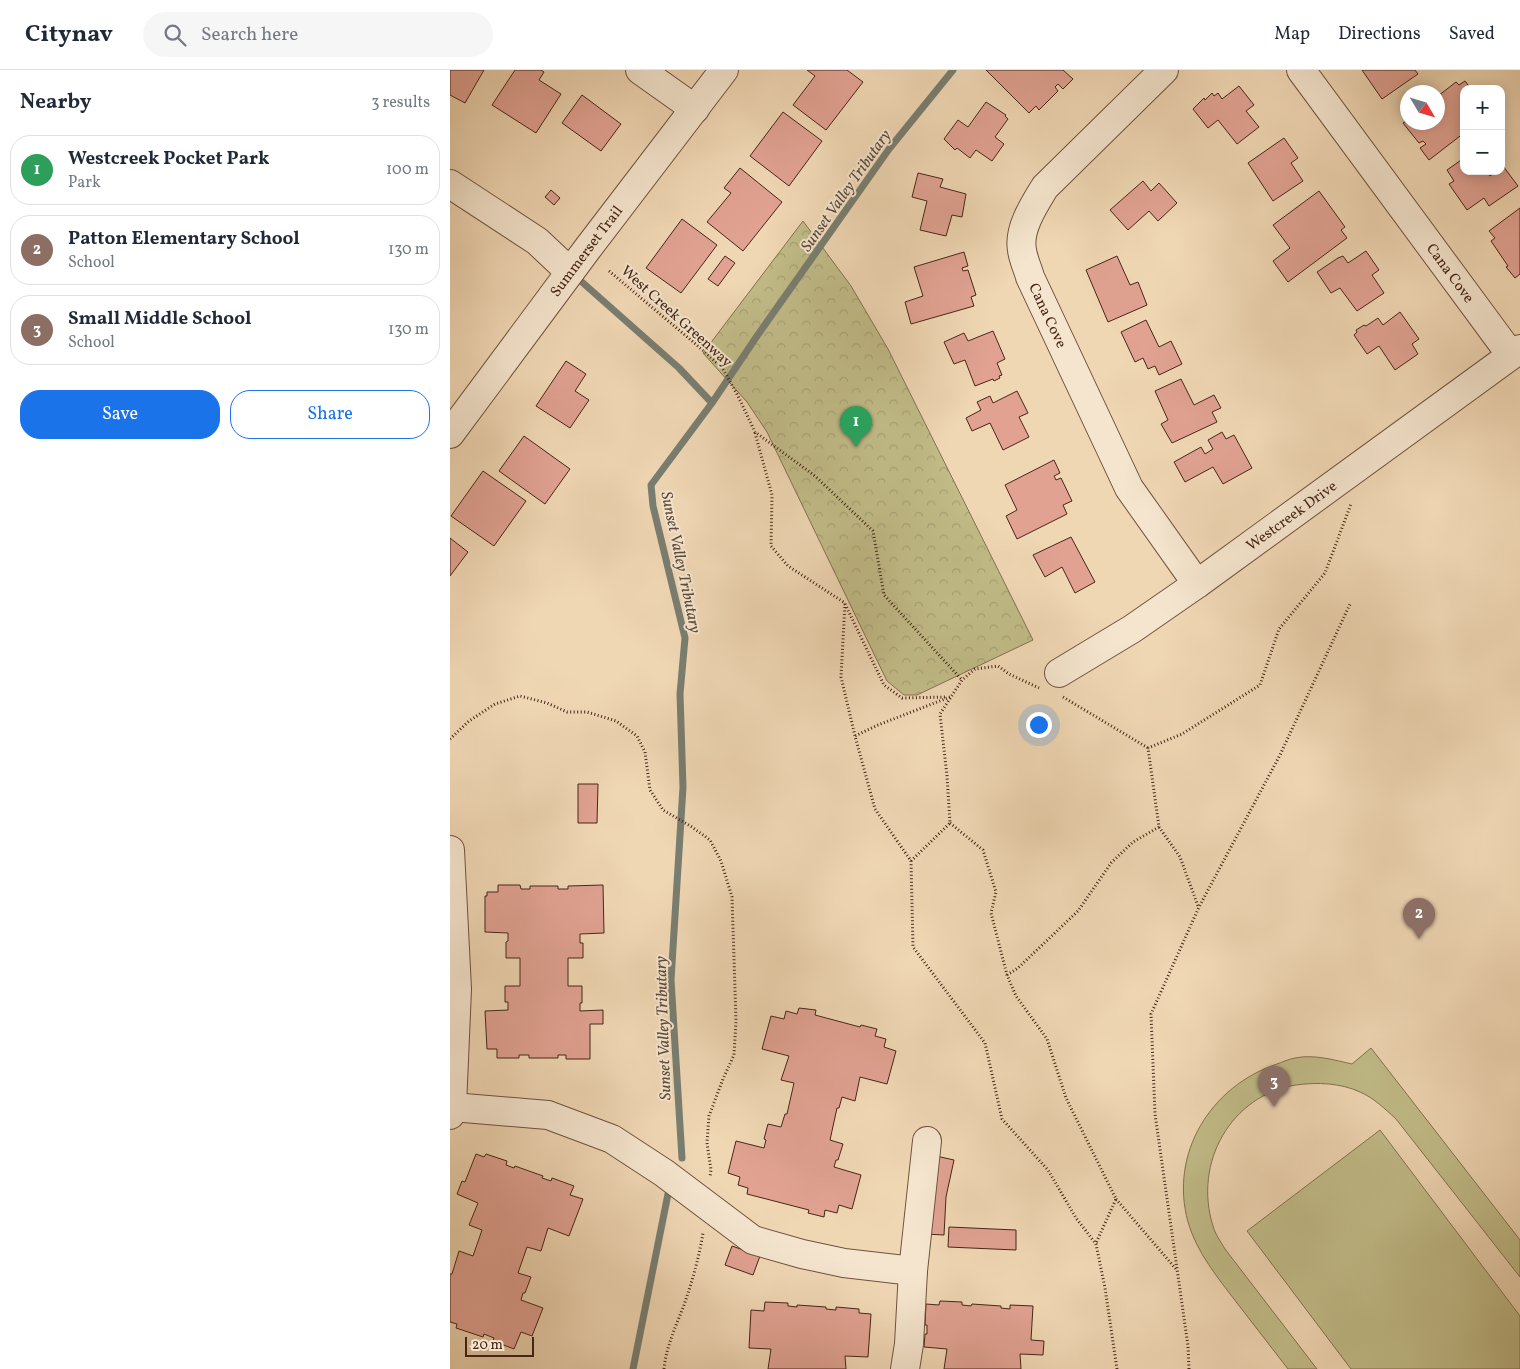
<!DOCTYPE html>
<html lang="en">
<head>
<meta charset="utf-8">
<style>
	body { margin:0; font-family:Vollkorn,serif; background:#f6f6f7; color:#1f2937 }
	.controls { position:absolute; right:15px; top:15px; display:grid; overflow:hidden; border-radius:10px; box-shadow:0 2px 12px #0003 }
	.controls button { width:45px; height:45px; display:grid; place-items:center; padding:0; border:0; border-bottom:1px solid #e0e1e3; background:#fff; color:#1f2937; font:25px sans-serif }
	.compass { position:absolute; left:950px; top:15px; width:45px; height:45px; border-radius:50%; background:#fff; box-shadow:0 2px 12px #0003; rotate:128deg }
	.scale { position:absolute; left:15px; bottom:12px; width:69px; box-sizing:border-box; padding-left:5px; border:2px solid #472517; border-top:0; font-size:14px; line-height:18px; white-space:nowrap; color:#472517; -webkit-text-stroke:4px #f5e5ce; paint-order:stroke }
	.you { position:absolute; left:588px; top:654px; width:18px; height:18px; margin:-12px; border:4px solid #fff; border-radius:50%; background:#1a73e8; box-shadow:0 0 0 8px #1a73e833 }
	.badge { display:grid; place-items:center; width:32px; height:32px; border-radius:50%; background:#1a73e8; color:#fff; font-size:16px; font-weight:700 }
	.pin { position:absolute; translate:-50% -41px; filter:drop-shadow(0 1px 2px #0008) }
	.pin::after { content:''; position:absolute; top:26px; width:18px; height:15px; background:inherit; clip-path:polygon(0 0,100% 0,50% 100%) }
	.list { margin:0; padding:0; list-style:none }
	h2 { display:flex; justify-content:space-between; align-items:center; height:65px; margin:0; padding:0 20px; font-size:21px }
	h2 small { font-size:16px; font-weight:400; color:#747a83 }
	.list li { display:grid; grid-template-columns:32px 1fr auto; gap:15px; align-items:center; box-sizing:border-box; height:70px; margin:0 10px 10px; padding:0 10px; border:1px solid #e0e1e3; border-radius:20px }
	.list b { display:block; font-size:19px; white-space:nowrap }
	.list p { margin:0; font-size:16px; white-space:nowrap; color:#747a83 }
	.list em { font-size:16px; font-style:normal; color:#747a83 }
	.actions { display:flex; gap:10px; padding:15px 20px }
	.actions a { flex:1; padding:11px 0; border:1px solid #1a73e8; border-radius:20px; text-align:center; font-size:18px; color:#1a73e8 }
	.actions .main { background:#1a73e8; color:#fff }
	.icon { flex:none; width:28px; height:28px; fill:none; stroke:currentColor; stroke-width:2; stroke-linecap:round; stroke-linejoin:round }
	.map { position:relative; flex:none; width:1070px; height:1299px; overflow:hidden }
	header { display:flex; align-items:center; gap:30px; box-sizing:border-box; height:70px; padding:0 25px; background:#fff; border-bottom:1px solid #e0e1e3 }
	header strong { font-size:24px }
	nav { display:flex; gap:28px; margin-inline-start:auto; font-size:18px }
	.search { width:350px; height:45px; background:#f6f6f7; display:flex; align-items:center; gap:12px; box-sizing:border-box; padding:0 18px; border-radius:28px; color:#747a83; font-size:19px }
	main { display:flex }
	aside { flex:1; background:#fff }
	.map>svg:first-child { display:block }
	.park { fill:url(#park-crowns); stroke:#847050 }
	.garden { fill:#c1bc88; stroke:#847050 }
	.lines { fill:none; stroke-linecap:round; stroke-linejoin:round }
	.stream { stroke:#797e71; stroke-width:7 }
	.building { fill:#e1a292; stroke:#472517 }
	.minor-casing { stroke:#71523e; stroke-width:30 }
	.path { stroke:#472517; stroke-width:3; stroke-dasharray:1 2.5; stroke-linecap:butt }
	.minor { stroke:#f5e5ce; stroke-width:28 }
	.labels { text-anchor:middle; stroke-width:4; stroke-linejoin:round; paint-order:stroke }
	.street-label { font-size:15px; fill:#472517; stroke:#f5e5ce }
	.water-label { font-size:16px; font-style:italic; fill:#5c4a3c; stroke:#f5e5ce }
</style>
</head>
<body>
<header>
<strong>Citynav</strong>
<div class="search"><svg class="icon" aria-label="search" viewBox="0 0 24 24"><circle cx="10" cy="10" r="6"/><path d="M15 15l6 6"/></svg>Search here</div>
<nav><a>Map</a><a>Directions</a><a>Saved</a></nav>
</header>
<main>
<aside>
<h2>Nearby<small>3 results</small></h2>
<ul class="list">
<li><span class="badge" style="background:#2e9e5b">1</span><div><b>Westcreek Pocket Park</b><p>Park</p></div><em>100 m</em></li>
<li><span class="badge" style="background:#8d6e63">2</span><div><b>Patton Elementary School</b><p>School</p></div><em>130 m</em></li>
<li><span class="badge" style="background:#8d6e63">3</span><div><b>Small Middle School</b><p>School</p></div><em>130 m</em></li>
</ul>
<div class="actions"><a class="main">Save</a><a>Share</a></div>
</aside>
<div class="map">
<svg width="1070" height="1299" viewBox="0 0 1070 1299">
	<defs>
		<pattern id="park-crowns" width="20" height="18" patternUnits="userSpaceOnUse" patternTransform="scale(1.25)"><rect width="20" height="18" fill="#c1bc88"/><path d="M2 6a3 3 0 1 1 6 0M12 15a3 3 0 1 1 6 0" fill="none" stroke="#a7a175"/></pattern>
	</defs>
	<rect width="100%" height="100%" fill="#f0d7b4"/>
	<filter id="stains"><feTurbulence type="fractalNoise" baseFrequency=".004" numOctaves="4"/><feColorMatrix values="0 0 0 0 .2 0 0 0 0 .09 0 0 0 0 .02 0 0 0 .5 -.17"/></filter>
	<radialGradient id="worn" r=".72"><stop offset=".6" stop-color="#630" stop-opacity="0"/><stop offset="1" stop-color="#630" stop-opacity=".3"/></radialGradient>
	<path class="park" d="M 353,151 L 401,216 L 438,279 L 583,570 L 467,625 L 454,625 L 437,611 L 317,362 L 297,332 L 253,283 Z"/>
	<path class="garden" d="M 921,978 L 1070,1170 L 1070,1207 L 946,1049 C 935,1039 924,1028 910,1022 C 891,1013 867,1012 846,1015 C 781,1025 743,1093 763,1156 C 765,1164 771,1172 775,1179 L 867,1299 L 838,1299 C 821,1277 804,1255 787,1233 C 768,1208 747,1183 738,1152 C 719,1083 761,1016 827,994 C 833,992 839,989 845,988 C 864,984 884,990 902,994 Z
		M 930,1060 L 1070,1246 L 1070,1299 L 901,1299 L 797,1161 Z"/>
	<g class="lines">
		<path class="stream" d="M 124,205 L 229,298 L 262,333
			M 232,1088 L 221,910 L 233,717 L 230,624 L 235,568 L 203,436 L 201,415 L 262,333 L 307,266 L 439,79 L 503,0
			M 183,1299 L 218,1124"/>
	</g>
	<path class="building" d="M 0,0 L 34,0 L 15,33 L 0,25 Z
		M 65,0 L 91,0 L 94,2 L 89,10 L 111,24 L 86,63 L 42,35 Z
		M 357,0 L 397,0 L 413,12 L 376,60 L 343,35 L 365,6 Z
		M 536,0 L 613,0 L 623,9 L 613,19 L 608,14 L 605,17 L 608,21 L 589,40 L 586,36 L 579,43 Z
		M 912,0 L 965,0 L 968,4 L 932,29 Z
		M 1015,11 L 1021,19 L 1014,19 L 1012,29 L 1014,30 L 1014,63 L 979,90 L 970,78 L 976,74 L 973,71 L 969,73 L 953,53 L 958,50 L 958,52 L 988,52 L 988,26 L 1006,12 L 1009,15 Z
		M 789,16 L 804,35 L 796,41 L 809,57 L 787,74 L 768,50 L 758,58 L 743,39 L 754,28 L 755,30 L 762,23 L 764,26 L 768,23 L 772,29 Z
		M 132,25 L 171,54 L 151,81 L 112,53 Z
		M 536,32 L 556,45 L 555,46 L 558,49 L 545,67 L 554,74 L 542,91 L 526,80 L 520,88 L 507,78 L 505,80 L 494,69 L 508,50 L 518,57 Z
		M 333,42 L 372,71 L 339,116 L 300,86 Z
		M 834,68 L 848,88 L 841,93 L 853,111 L 823,131 L 798,93 Z
		M 1014,88 L 1014,101 L 1037,101 L 1040,106 L 1046,101 L 1051,101 L 1051,98 L 1053,96 L 1068,116 L 1039,136 L 1034,128 L 1017,140 L 999,114 L 1004,111 L 997,100 Z
		M 290,98 L 332,132 L 293,181 L 257,152 L 281,123 L 274,118 Z
		M 468,103 L 493,109 L 490,117 L 516,124 L 512,147 L 502,145 L 496,166 L 470,160 L 477,131 L 462,127 Z
		M 693,111 L 701,121 L 709,113 L 727,133 L 708,151 L 699,141 L 678,160 L 660,140 Z
		M 101,120 L 110,128 L 104,135 L 95,127 Z
		M 869,121 L 895,157 L 891,160 L 897,168 L 838,212 L 823,191 L 840,178 L 823,155 Z
		M 1070,138 L 1070,204 L 1065,208 L 1056,197 L 1058,196 L 1041,171 L 1045,168 L 1039,161 Z
		M 232,149 L 267,175 L 231,223 L 196,198 Z
		M 916,181 L 929,200 L 922,205 L 934,223 L 907,241 L 890,218 L 881,223 L 867,202 L 888,188 L 893,186 L 898,193 Z
		M 514,182 L 518,196 L 512,198 L 513,201 L 518,200 L 526,225 L 521,227 L 524,236 L 461,254 L 455,232 L 473,226 L 464,197 Z
		M 275,186 L 285,193 L 268,216 L 258,209 Z
		M 667,186 L 680,215 L 688,212 L 697,235 L 658,252 L 636,200 Z
		M 950,242 L 969,269 L 962,274 L 968,284 L 945,300 L 929,276 L 917,284 L 904,265 L 907,262 L 906,260 L 914,255 L 916,256 L 928,248 L 933,255 Z
		M 696,250 L 709,277 L 721,271 L 732,294 L 709,305 L 705,296 L 698,299 L 693,288 L 685,292 L 671,262 Z
		M 543,261 L 555,289 L 547,293 L 552,305 L 549,306 L 550,308 L 544,311 L 543,309 L 525,316 L 515,290 L 504,294 L 494,272 L 514,263 L 518,271 Z
		M 116,291 L 136,304 L 125,321 L 139,330 L 120,358 L 86,336 Z
		M 731,309 L 744,335 L 764,325 L 771,338 L 762,342 L 767,352 L 722,373 L 711,354 L 718,350 L 705,321 Z
		M 567,321 L 578,343 L 569,347 L 579,367 L 553,380 L 540,353 L 522,361 L 516,348 L 531,340 L 527,332 L 540,326 L 543,333 Z
		M 772,362 L 776,369 L 784,365 L 802,398 L 773,414 L 763,397 L 735,412 L 724,392 L 751,377 L 755,384 L 763,379 L 758,370 Z
		M 74,366 L 120,399 L 95,434 L 49,401 Z
		M 604,390 L 610,403 L 604,406 L 606,410 L 611,408 L 622,431 L 613,435 L 617,444 L 567,469 L 556,446 L 567,440 L 555,415 Z
		M 33,401 L 76,431 L 44,476 L 1,446 Z
		M 621,467 L 645,512 L 625,523 L 612,497 L 595,507 L 583,485 Z
		M 0,468 L 18,482 L 0,506 Z
		M 128,714 L 148,714 L 147,753 L 128,753 Z
		M 48,815 L 70,815 L 71,819 L 80,819 L 80,816 L 108,816 L 108,819 L 118,819 L 118,816 L 153,815 L 154,863 L 130,864 L 130,873 L 133,873 L 133,888 L 118,888 L 118,916 L 132,916 L 132,933 L 130,933 L 130,941 L 153,940 L 153,954 L 140,954 L 140,989 L 116,989 L 116,985 L 108,985 L 108,988 L 79,988 L 79,985 L 69,985 L 69,988 L 47,988 L 47,979 L 37,979 L 35,941 L 58,940 L 58,932 L 55,932 L 55,916 L 70,916 L 70,888 L 56,888 L 56,872 L 58,871 L 58,863 L 35,862 L 35,826 L 37,826 L 37,822 L 48,822 Z
		M 349,938 L 366,940 L 365,945 L 410,957 L 411,955 L 427,959 L 425,966 L 436,969 L 434,977 L 446,981 L 437,1014 L 410,1007 L 405,1031 L 392,1027 L 389,1038 L 387,1038 L 380,1070 L 393,1074 L 388,1090 L 386,1090 L 384,1097 L 411,1105 L 402,1139 L 389,1135 L 387,1143 L 375,1140 L 374,1147 L 358,1143 L 359,1140 L 297,1124 L 298,1118 L 288,1115 L 290,1107 L 278,1103 L 286,1071 L 314,1078 L 316,1070 L 314,1069 L 318,1054 L 331,1057 L 335,1044 L 337,1044 L 344,1013 L 331,1010 L 339,986 L 312,979 L 321,946 L 334,949 L 336,941 L 347,944 Z
		M 26,1084 L 34,1087 L 36,1084 L 57,1091 L 56,1095 L 64,1098 L 65,1096 L 93,1106 L 92,1108 L 101,1111 L 102,1108 L 124,1116 L 120,1125 L 133,1129 L 119,1166 L 98,1158 L 91,1181 L 77,1177 L 68,1203 L 81,1207 L 75,1223 L 73,1223 L 71,1230 L 93,1238 L 82,1266 L 71,1262 L 64,1279 L 43,1271 L 44,1268 L 34,1264 L 33,1267 L 6,1258 L 7,1254 L 0,1252 L 0,1204 L 2,1204 L 9,1181 L 23,1186 L 32,1160 L 19,1155 L 28,1133 L 7,1124 L 12,1111 L 15,1112 Z
		M 486,1086 L 504,1090 L 496,1127 L 494,1165 L 475,1164 Z
		M 499,1157 L 566,1160 L 566,1180 L 498,1177 Z
		M 282,1176 L 310,1186 L 303,1205 L 275,1195 Z
		M 490,1231 L 512,1232 L 512,1235 L 521,1236 L 522,1234 L 551,1236 L 551,1238 L 560,1239 L 560,1235 L 583,1236 L 581,1270 L 594,1271 L 593,1285 L 570,1284 L 571,1299 L 494,1299 L 497,1279 L 474,1277 L 475,1264 L 477,1264 L 477,1255 L 475,1255 L 476,1234 L 489,1235 Z
		M 315,1232 L 338,1233 L 338,1236 L 347,1237 L 347,1235 L 376,1237 L 376,1239 L 386,1240 L 386,1237 L 409,1239 L 409,1243 L 421,1244 L 418,1287 L 395,1286 L 396,1299 L 318,1299 L 321,1279 L 299,1278 L 301,1240 L 314,1241 Z"/>
	<g class="lines">
		<defs>
			<g id="minor">
				<path d="M 190,0 L 245,39"/>
				<path id="s1" d="M 714,0 L 595,117 C 584,135 568,159 572,180 C 573,189 578,199 580,207 L 679,418 L 747,514"/>
				<path id="s2" d="M 851,0 L 1061,285"/>
				<path d="M 0,114 L 87,171 L 120,202"/>
				<path id="s3" d="M 0,364 L 138,178 L 274,0"/>
				<path id="s4" d="M 609,603 L 682,559 L 747,514 L 1070,279"/>
				<path d="M 0,780 L 7,919 L 2,1037 L 0,1045"/>
				<path d="M 2,1037 L 98,1045 L 162,1069 L 214,1103 L 303,1170 L 352,1184 L 394,1193 L 463,1201"/>
				<path d="M 455,1299 L 459,1274 L 463,1201 L 477,1071"/>
			</g>
		</defs>
		<use href="#minor" class="minor-casing"/>
		<path class="path" d="M 159,201 L 255,282 L 273,299 L 288,326 L 305,362 L 365,406 L 423,461 L 434,525 L 512,610
			M 305,363 L 322,425 L 321,476 L 338,496 L 395,533 L 391,607 L 405,666
			M 395,534 L 434,615 L 452,628 L 497,627
			M 500,627 L 428,655 L 405,666 L 425,739 L 461,791 L 463,877 L 535,973 L 552,1049 L 598,1100 L 626,1148 L 646,1174 L 655,1218 L 667,1299
			M 613,627 L 698,678
			M 0,669 L 19,651 L 45,634 L 70,626 L 97,633 L 117,642 L 137,642 L 166,651 L 187,666 L 195,682 L 200,720 L 213,740 L 242,757 L 260,770 L 271,791 L 282,827 L 286,951 L 284,985 L 273,1009 L 259,1046 L 257,1073 L 261,1100 L 260,1107
			M 500,753 L 533,780 L 546,822 L 541,843 L 557,905 L 566,926 L 597,969 L 616,1028 L 666,1129 L 646,1173
			M 709,757 L 730,787 L 748,836
			M 461,791 L 500,753 L 497,706 L 490,644 L 512,610 L 525,599 L 548,596 L 559,604 L 589,618
			M 557,905 L 568,898 L 628,841 L 661,793 L 683,772 L 709,757 L 698,678 L 732,664 L 810,615 L 829,559 L 875,503 L 901,434
			M 666,1129 L 726,1199
			M 214,1299 C 216,1277 226,1256 234,1235 C 242,1212 249,1188 253,1163
			M 739,1299 L 738,1276 L 705,1044 L 701,944 L 749,837 L 830,685 L 900,534"/>
		<use href="#minor" class="minor"/>
	</g>
	<g class="labels">
		<g class="street-label">
			<text dy="5" stroke="none"><textPath href="#s3" startOffset="228">Summerset Trail</textPath></text>
			<text dy="5" stroke="none"><textPath href="#s2" startOffset="252">Cana Cove</textPath></text>
			<text transform="translate(227 246) rotate(42)" y="5">West Creek Greenway</text>
			<text dy="5" stroke="none"><textPath href="#s1" startOffset="306">Cana Cove</textPath></text>
			<text dy="5" stroke="none"><textPath href="#s4" startOffset="281">Westcreek Drive</textPath></text>
		</g>
		<g class="water-label">
			<text transform="translate(395 120) rotate(-55)" y="6">Sunset Valley Tributary</text>
			<text transform="translate(232 492) rotate(78)" y="6">Sunset Valley Tributary</text>
			<text transform="translate(212 958) rotate(-92)" y="6">Sunset Valley Tributary</text>
		</g>
	</g>
	<rect width="100%" height="100%" filter="url(#stains)"/>
	<rect width="100%" height="100%" fill="url(#worn)"/>
</svg>
<div class="controls">
<button>+</button>
<button>−</button>
</div>
<svg class="compass" viewBox="-18 -18 36 36"><path d="M0-13l5 13h-10z" fill="#e53935"/><path d="M0 13l5-13h-10z" fill="#747a83"/></svg>
<div class="scale">20 m</div>
<div class="you"></div>
<div class="pin badge" style="left:406px;top:377px;background:#2e9e5b">1</div>
<div class="pin badge" style="left:969px;top:869px;background:#8d6e63">2</div>
<div class="pin badge" style="left:824px;top:1037px;background:#8d6e63">3</div>
</div>
</main>
</body>
</html>
